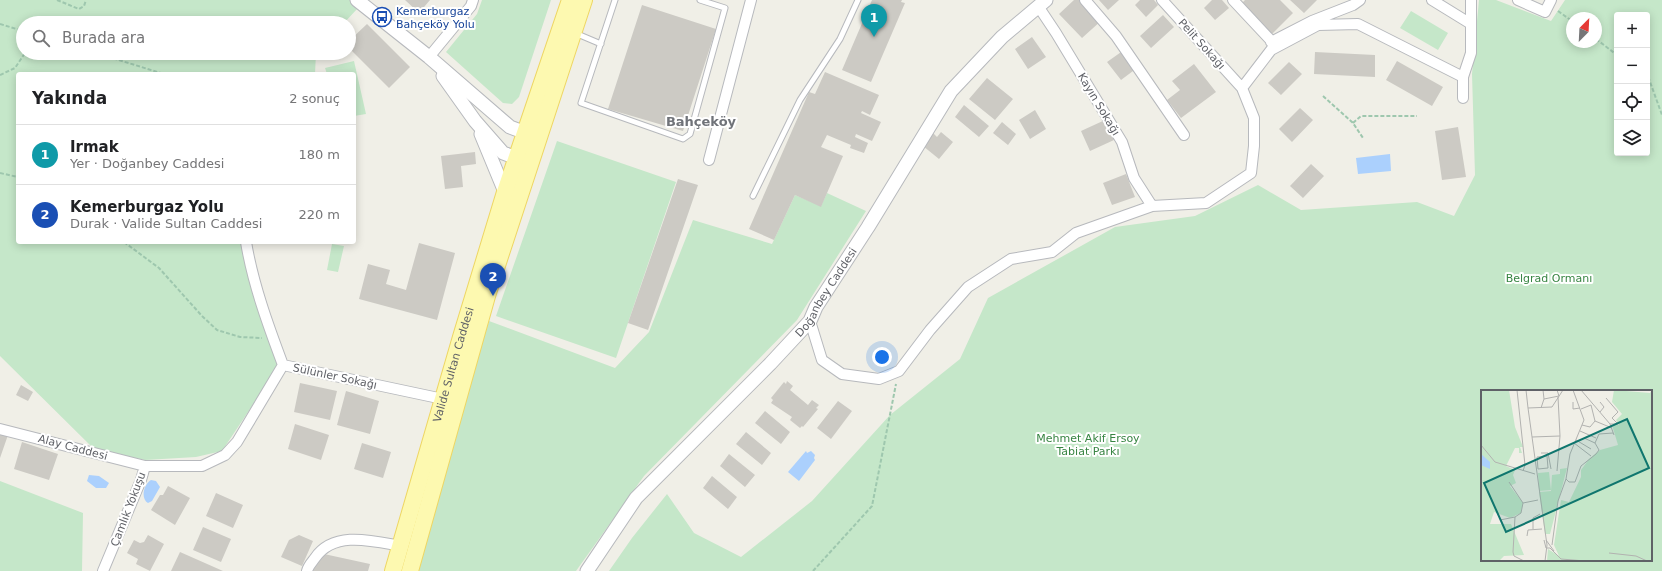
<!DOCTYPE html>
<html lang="tr">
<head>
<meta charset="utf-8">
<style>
	body { margin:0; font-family:"DejaVu Sans",sans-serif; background:#f6f6f6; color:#202124 }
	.controls { position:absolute; right:12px; top:12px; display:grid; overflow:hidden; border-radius:4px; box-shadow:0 2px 10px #0003 }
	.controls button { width:36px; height:36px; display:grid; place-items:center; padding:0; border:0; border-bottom:1px solid #e0e0e0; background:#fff; color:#202124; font:20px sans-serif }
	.compass { position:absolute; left:1566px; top:12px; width:36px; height:36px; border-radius:50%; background:#fff; box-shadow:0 2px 10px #0003; rotate:24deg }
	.you { position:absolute; left:882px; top:357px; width:14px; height:14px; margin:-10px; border:3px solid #fff; border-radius:50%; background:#1a73e8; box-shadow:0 0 0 6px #1a73e833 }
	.badge { display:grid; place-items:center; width:26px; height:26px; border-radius:50%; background:#0f766e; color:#fff; font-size:13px; font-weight:700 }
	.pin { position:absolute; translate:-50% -33px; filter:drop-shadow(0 1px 2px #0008) }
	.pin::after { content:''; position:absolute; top:21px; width:14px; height:12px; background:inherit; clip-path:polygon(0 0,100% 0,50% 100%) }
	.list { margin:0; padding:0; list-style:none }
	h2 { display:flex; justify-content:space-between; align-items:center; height:52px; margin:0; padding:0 16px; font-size:17px }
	h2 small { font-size:13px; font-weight:400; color:#757577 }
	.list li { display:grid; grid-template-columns:26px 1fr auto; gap:12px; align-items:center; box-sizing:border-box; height:60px; padding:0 16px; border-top:1px solid #e0e0e0 }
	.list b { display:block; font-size:15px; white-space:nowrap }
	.list p { margin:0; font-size:13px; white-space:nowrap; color:#757577 }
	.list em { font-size:13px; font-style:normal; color:#757577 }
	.icon { flex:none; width:22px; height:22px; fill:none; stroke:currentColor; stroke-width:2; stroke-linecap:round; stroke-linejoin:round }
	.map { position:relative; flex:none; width:1662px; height:571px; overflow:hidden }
	.search { position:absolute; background:#fff; box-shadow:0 2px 10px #0003; left:16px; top:16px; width:340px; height:44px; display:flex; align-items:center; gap:10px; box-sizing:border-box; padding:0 14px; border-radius:22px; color:#757577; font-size:15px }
	.panel { position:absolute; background:#fff; box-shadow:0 2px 10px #0003; left:16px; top:72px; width:340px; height:172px; border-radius:4px }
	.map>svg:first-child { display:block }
	.green { fill:#c5e7c9; fill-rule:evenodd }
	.water { fill:#abd0fd }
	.building { fill:#cccac4 }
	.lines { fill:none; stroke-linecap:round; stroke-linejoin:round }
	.service-casing { stroke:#b7b9bd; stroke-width:7 }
	.minor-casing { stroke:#b7b9bd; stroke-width:12 }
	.tertiary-casing { stroke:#b7b9bd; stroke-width:15 }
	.primary-casing { stroke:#eed663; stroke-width:18 }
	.path { stroke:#9ec7ae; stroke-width:2; stroke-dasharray:4 2; stroke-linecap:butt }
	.service { stroke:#fff; stroke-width:5 }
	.minor { stroke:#fff; stroke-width:10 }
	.tertiary { stroke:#fff; stroke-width:13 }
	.primary { stroke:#fdf9b0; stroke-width:16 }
	.labels { text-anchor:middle; stroke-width:4; stroke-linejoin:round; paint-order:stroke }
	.transit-label { font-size:11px; fill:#164399; stroke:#fff; text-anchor:start }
	.street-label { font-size:11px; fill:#5f6167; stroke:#fff }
	.park-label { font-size:11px; fill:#388543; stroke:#fff }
	.quarter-label { font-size:13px; font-weight:bold; fill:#707379; stroke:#fff }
	.inset-road { fill:none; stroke:#b2b2b0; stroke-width:1 }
	.view { fill:#0f766e; fill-opacity:0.15; stroke:#0f766e; stroke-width:2 }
	.inset-edge { fill:none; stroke:#5f6167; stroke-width:2 }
</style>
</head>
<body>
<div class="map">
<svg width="1662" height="571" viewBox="0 0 1662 571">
	<rect width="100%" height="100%" fill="#f0efe7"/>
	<path class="green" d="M 0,0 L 350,0 L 358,8 L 344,23 L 23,23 L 23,53 L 316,53 L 315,74 L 18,74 L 18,242 L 246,242 L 283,365 L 272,376 L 222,451 L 196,457 L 145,460 L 94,449 L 0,356 Z
		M 482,0 L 551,0 L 519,97 L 512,104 L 503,103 L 446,52 L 477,14 Z
		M 1479,0 L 1496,0 L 1551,21 L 1565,0 L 1662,0 L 1662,571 L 609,571 L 632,538 L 667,494 L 694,533 L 741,557 L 812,501 L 890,415 L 960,359 L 988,298 L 1115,227 L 1195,216 L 1258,185 L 1301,210 L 1417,202 L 1454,216 L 1475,175 L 1472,74 ZM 1617,15 L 1647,15 L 1647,153 L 1617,153 ZM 1572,18 L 1596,18 L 1596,42 L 1572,42 ZM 1482,391 L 1651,391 L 1651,560 L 1482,560 Z
		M 1411,11 L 1448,33 L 1438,50 L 1400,28 Z
		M 354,61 L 366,114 L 354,116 L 354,74 L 327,74 L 325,68 Z
		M 557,141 L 676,182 L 616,358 L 496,316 Z
		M 827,193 L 866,211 L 797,320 L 644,476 L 576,571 L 417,571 L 462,402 L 489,321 L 615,368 L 649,332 L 693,220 L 772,244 L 795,195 L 821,206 Z
		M 332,244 L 344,246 L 338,272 L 327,270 Z
		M 0,481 L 83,513 L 82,571 L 0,571 Z"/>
	<path class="water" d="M 1390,154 L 1391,171 L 1358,174 L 1356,158 Z
		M 806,451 L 807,453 L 811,451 L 815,455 L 814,458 L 815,460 L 799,481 L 788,472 Z
		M 89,475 L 99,476 L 109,483 L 106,488 L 96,488 L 87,481 Z
		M 151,480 L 156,481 L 160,487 L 152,501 L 148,503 C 140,498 144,484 151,480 Z"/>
	<path class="building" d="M 405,0 L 430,0 L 419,13 Z
		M 872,0 L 902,0 L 901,2 L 905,3 L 871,82 L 842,70 Z
		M 1074,0 L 1083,0 L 1102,20 L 1082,38 L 1059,14 Z
		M 1099,0 L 1119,0 L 1108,10 Z
		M 1140,0 L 1154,0 L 1158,5 L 1146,17 L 1135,5 Z
		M 1212,0 L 1222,0 L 1229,8 L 1215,20 L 1204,8 Z
		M 1245,0 L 1280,0 L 1293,13 L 1272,34 L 1242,3 Z
		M 1290,0 L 1317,0 L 1304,13 Z
		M 642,5 L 716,29 L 683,131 L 608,109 Z
		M 1163,15 L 1174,27 L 1151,48 L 1140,36 Z
		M 367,24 L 410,67 L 389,88 L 349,48 L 349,41 Z
		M 1032,37 L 1046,57 L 1028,69 L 1015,49 Z
		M 1124,50 L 1137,68 L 1121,80 L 1107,62 Z
		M 1315,52 L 1375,55 L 1375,77 L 1314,74 Z
		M 1397,61 L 1443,87 L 1432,106 L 1386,80 Z
		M 1289,62 L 1302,74 L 1281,95 L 1268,83 Z
		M 1194,64 L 1216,92 L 1181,118 L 1167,100 L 1180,90 L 1172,81 Z
		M 825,72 L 879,95 L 870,115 L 862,111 L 861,113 L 881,122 L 872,141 L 856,134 L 855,137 L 868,143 L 864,153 L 850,148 L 851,145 L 827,135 L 821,147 L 843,156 L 821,207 L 795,195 L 774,240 L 749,229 L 809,92 L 815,94 Z
		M 987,78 L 1013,99 L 995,120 L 969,99 Z
		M 964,105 L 989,126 L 979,137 L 955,117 Z
		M 1300,108 L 1313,120 L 1292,142 L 1279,129 Z
		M 1035,110 L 1046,129 L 1030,139 L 1019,120 Z
		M 1105,120 L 1114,140 L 1090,151 L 1081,131 Z
		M 1002,122 L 1016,134 L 1008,145 L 993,133 Z
		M 1458,127 L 1466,177 L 1442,180 L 1435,131 Z
		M 941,132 L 953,142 L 939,159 L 923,146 L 933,133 L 937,137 Z
		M 475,152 L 476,164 L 461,166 L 463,187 L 445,189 L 441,156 Z
		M 1311,164 L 1324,176 L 1303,198 L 1290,186 Z
		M 1126,174 L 1135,197 L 1112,205 L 1103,183 Z
		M 678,179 L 698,185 L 648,330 L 628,323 Z
		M 419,243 L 455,253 L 437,320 L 359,299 L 368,264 L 390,270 L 386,284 L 406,290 Z
		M 787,381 L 793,386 L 790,390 L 808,405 L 812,400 L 819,405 L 816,408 L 818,409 L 803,427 L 802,426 L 800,428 L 790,420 L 792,417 L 771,403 L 773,400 L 771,398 L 784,382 L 786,384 Z
		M 300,383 L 337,391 L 330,420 L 294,412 Z
		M 21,385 L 33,392 L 28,401 L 16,395 Z
		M 346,391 L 379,401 L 370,434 L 337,425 Z
		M 838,401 L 852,411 L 831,439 L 817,428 Z
		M 765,411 L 790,432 L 781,444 L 755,423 Z
		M 295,424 L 329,435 L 321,460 L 288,449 Z
		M 746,432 L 771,453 L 762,465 L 736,444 Z
		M 0,433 L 8,435 L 0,458 Z
		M 22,442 L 58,454 L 49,480 L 14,469 Z
		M 362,443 L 391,452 L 383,478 L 354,469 Z
		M 729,454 L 755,475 L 745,487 L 720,466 Z
		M 712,476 L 737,497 L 728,509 L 703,488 Z
		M 168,486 L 190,498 L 175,525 L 151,510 L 160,495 L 163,495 Z
		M 216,493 L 243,505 L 233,528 L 206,516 Z
		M 203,527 L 231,539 L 221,562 L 193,550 Z
		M 148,535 L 164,544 L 150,571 L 136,564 L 138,559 L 127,553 L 134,540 L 140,543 L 144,542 Z
		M 299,535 L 313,541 L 302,566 L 281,557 L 289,540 Z
		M 180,552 L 223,571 L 171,571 Z
		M 324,554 L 370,564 L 368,571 L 311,571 Z"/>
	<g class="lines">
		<defs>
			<path id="service" d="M 615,0 L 581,103 L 683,139 L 690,134 L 725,8 L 700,0
				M 575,33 L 601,44
				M 753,196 L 800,100 L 840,39 L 858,0"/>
			<path id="minor" d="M 1085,0 L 1116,36 L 1184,135
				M 1162,0 L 1242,88
				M 1233,0 L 1276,46
				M 1432,0 L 1471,24
				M 1518,0 L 1545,12 L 1551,0
				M 1038,6 L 1056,33 L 1122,142 L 1134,178 L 1152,206
				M 1271,42 L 1312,21 L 1353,5 L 1360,0
				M 429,57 L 471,6 L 473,0
				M 1463,98 L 1463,77 L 1471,53 L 1471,0
				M 709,160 L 751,0
				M 246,242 C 253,284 268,325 283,365 L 443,399
				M 810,321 L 822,360 L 842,374 L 879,379 L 899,371 L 930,330 L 968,287 L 1011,259 L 1052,252 L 1076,233 L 1152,206 L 1206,203 L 1251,173 L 1254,146 L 1254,118 L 1242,88 L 1271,50 L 1318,25 L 1358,24 L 1463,77
				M 0,429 L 145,466
				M 103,571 L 141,480 L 145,466 L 202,466 L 225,455 L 237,442 L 283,365
				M 307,571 C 308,566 312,562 315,558 C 334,530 373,541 401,546"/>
			<g id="tertiary">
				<path d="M 357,0 L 429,57 L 510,127 L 526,133"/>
				<path d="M 443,76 L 475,121 L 503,153 L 517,158 L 526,156"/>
				<path d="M 481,134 L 505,192"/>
				<path id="s1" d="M 587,571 L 636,498 L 770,364 L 810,321 L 816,307 L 868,227 L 951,91 L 1002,37 L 1046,0"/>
			</g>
			<g id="primary">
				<path id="s2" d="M 393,571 L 461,337 L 505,192 L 570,0"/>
				<path d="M 410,571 L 487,296 L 584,0"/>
			</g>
		</defs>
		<use href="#service" class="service-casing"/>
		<use href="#minor" class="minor-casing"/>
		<use href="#tertiary" class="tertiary-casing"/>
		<use href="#primary" class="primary-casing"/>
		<path class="path" d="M 57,0 L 79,9 L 84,6 L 86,0
			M 1558,11 L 1572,21
			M 0,24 L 23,31
			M 1596,39 L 1617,55
			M 96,53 L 164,74
			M 0,75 L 15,68 L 25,53
			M 1647,78 L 1649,79 L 1662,115
			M 1323,96 L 1353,123 L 1363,138
			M 1353,123 L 1361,116 L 1417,116
			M 0,173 L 18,177
			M 124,242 L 159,268 L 202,316 L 217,330 L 240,337 L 262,338
			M 813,571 L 872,506 L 896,384"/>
		<use href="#service" class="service"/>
		<use href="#minor" class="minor"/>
		<use href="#tertiary" class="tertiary"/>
		<use href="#primary" class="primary"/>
	</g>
	<defs>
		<symbol id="bus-ring" viewBox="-11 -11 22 22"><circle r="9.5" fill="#fff" stroke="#1a4fb4" stroke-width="1.5"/><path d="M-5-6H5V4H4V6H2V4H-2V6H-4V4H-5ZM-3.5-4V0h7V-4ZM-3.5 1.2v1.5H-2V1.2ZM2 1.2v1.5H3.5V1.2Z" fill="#1a4fb4"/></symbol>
	</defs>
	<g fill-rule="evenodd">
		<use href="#bus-ring" x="371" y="6" width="22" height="22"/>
	</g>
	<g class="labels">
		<g class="transit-label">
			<text x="396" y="15">Kemerburgaz<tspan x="396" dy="13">Bahçeköy Yolu</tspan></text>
		</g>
		<g class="street-label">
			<text transform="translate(1202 44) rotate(48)" y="4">Pelit Sokağı</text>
			<text transform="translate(1099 104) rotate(59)" y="4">Kayın Sokağı</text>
			<text dy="4" stroke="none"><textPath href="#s1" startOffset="369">Doğanbey Caddesi</textPath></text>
			<text dy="4" stroke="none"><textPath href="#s2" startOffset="215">Valide Sultan Caddesi</textPath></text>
			<text transform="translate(335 376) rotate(12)" y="4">Sülünler Sokağı</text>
			<text transform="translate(73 447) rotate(15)" y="4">Alay Caddesi</text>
			<text transform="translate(128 509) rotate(-69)" y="4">Çamlık Yokuşu</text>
		</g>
		<g class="park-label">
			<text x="1549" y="282">Belgrad Ormanı</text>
			<text x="1088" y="442">Mehmet Akif Ersoy<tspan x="1088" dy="13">Tabiat Parkı</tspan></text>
		</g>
		<g class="quarter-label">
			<text x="701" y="126">Bahçeköy</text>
		</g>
	</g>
	<g transform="translate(1481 390)">
		<rect width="171" height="171" fill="#f0efe7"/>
		<path d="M 0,0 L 28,0 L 34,37 L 42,57 L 39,57 L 41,63 L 38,63 L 38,58 L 34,58 L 25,76 L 34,80 L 32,85 L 35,93 L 29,96 L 42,113 L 40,123 L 29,128 L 13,122 L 9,134 L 30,134 L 43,165 L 23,166 L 18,171 L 0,171 ZM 133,0 L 169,3 L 171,0 L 171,171 L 66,171 L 67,159 L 78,166 L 73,155 L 80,110 L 88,112 L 100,87 L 100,80 L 108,69 L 119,60 L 137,55 L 131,35 L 138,35 L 135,30 L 141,24 L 131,12 ZM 86,78 L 69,144 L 64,144 L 58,102 L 70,101 L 71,85 L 79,84 L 79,79 ZM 68,82 L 70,100 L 58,101 L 57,83 Z" fill="#c5e7c9"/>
		<path d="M 0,64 L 9,72 L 9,79 L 0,75 Z" fill="#abd0fd"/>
		<path class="inset-road" d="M 36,0 L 44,75 L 42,81M 45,0 L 47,18M 100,0 L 129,34 L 133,45M 125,8 L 137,22 L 131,28 L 137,34 L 129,34M 63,9 L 78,6 L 76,0M 92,12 L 92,19 L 99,18M 47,18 L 66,155 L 64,171M 47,18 L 71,17 L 82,0M 60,18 L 63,9 L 62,0M 100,19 L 110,15 L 114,31 L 131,38M 119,22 L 123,17 L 119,12M 101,35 L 109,37 L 114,31M 99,41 L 115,48M 51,47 L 79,46 L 77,7M 103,48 L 114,53M 95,50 L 110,59M 93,53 L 110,66M 0,55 L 14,72 L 54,84M 60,63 L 67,63 L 70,79M 66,66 L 67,78 L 57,79 L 56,67 ZM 76,81 L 79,46M 85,89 L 88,92 L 94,92 L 100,76 L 115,64 L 118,60 L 114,53 L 118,44 L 132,43M 28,92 L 42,113 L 57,110M 42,113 L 40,123 L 34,127 L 32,162 L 33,166 L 43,171M 19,130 L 34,127M 52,139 L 52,128 L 59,124M 46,146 L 47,140 L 61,139M 63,150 L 65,158 L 69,158M 65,150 L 73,161M 71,155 L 77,111 L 85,89 L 89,64 L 103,30 L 92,0M 69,158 L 80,169 L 104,171M 128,163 L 155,166 L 166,171"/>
		<path class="view" d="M 146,29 L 168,78 L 25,142 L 3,93 Z"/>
		<rect width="171" height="171" class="inset-edge"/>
	</g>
</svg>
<div class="controls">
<button>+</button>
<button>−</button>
<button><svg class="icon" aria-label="locate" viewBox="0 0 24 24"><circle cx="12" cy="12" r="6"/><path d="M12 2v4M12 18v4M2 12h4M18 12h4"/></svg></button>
<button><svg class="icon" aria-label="layers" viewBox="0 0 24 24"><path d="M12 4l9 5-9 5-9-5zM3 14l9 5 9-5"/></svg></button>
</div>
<svg class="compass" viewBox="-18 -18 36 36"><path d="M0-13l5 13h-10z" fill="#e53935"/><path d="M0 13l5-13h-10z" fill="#757577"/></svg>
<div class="you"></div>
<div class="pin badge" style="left:874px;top:37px;background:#0f9aa8">1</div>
<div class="pin badge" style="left:493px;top:296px;background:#1a4fb4">2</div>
<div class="search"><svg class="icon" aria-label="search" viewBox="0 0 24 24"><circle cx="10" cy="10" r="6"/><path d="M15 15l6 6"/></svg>Burada ara</div>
<section class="panel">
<h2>Yakında<small>2 sonuç</small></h2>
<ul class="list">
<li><span class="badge" style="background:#0f9aa8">1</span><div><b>Irmak</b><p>Yer · Doğanbey Caddesi</p></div><em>180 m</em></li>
<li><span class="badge" style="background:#1a4fb4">2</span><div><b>Kemerburgaz Yolu</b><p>Durak · Valide Sultan Caddesi</p></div><em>220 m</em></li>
</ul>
</section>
</div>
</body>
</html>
